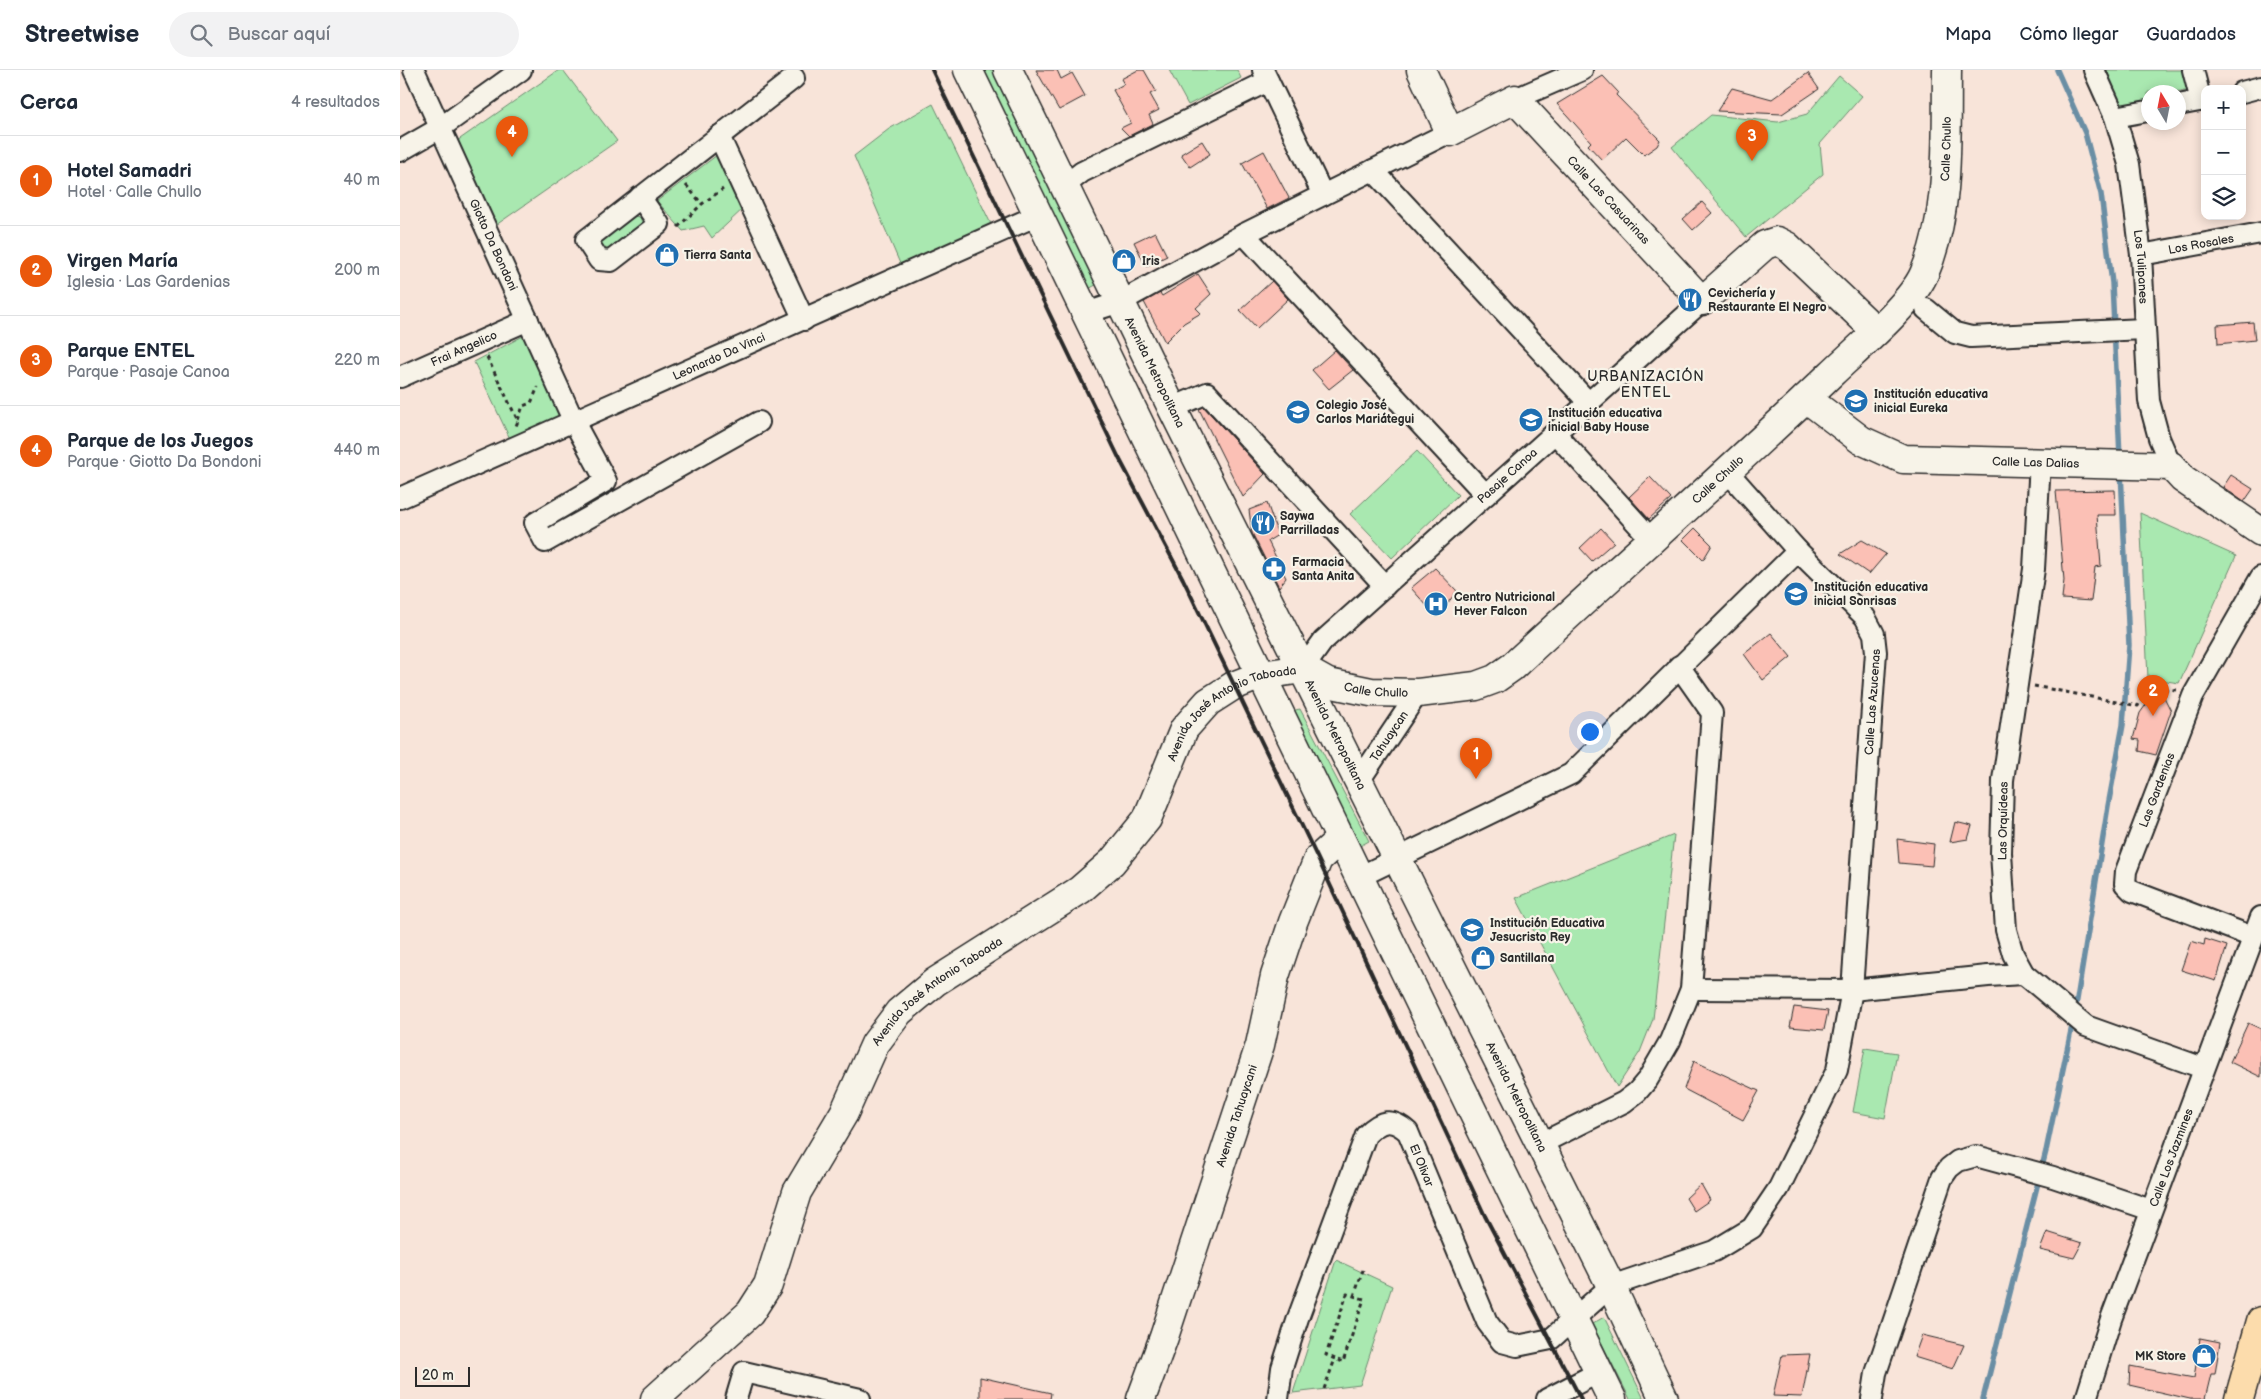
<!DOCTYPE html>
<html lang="es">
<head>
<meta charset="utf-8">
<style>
	body { margin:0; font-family:"Balsamiq Sans",sans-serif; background:#f2f2f3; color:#1f2937 }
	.controls { position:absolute; right:15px; top:15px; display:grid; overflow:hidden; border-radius:10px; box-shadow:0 2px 12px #0003 }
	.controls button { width:45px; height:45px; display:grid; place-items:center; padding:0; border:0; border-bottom:1px solid #e0e1e3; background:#fff; color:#1f2937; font:25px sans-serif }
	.compass { position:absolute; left:1741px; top:15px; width:45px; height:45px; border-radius:50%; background:#fff; box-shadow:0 2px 12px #0003; rotate:350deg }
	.scale { position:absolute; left:15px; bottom:12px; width:55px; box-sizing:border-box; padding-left:5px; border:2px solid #2b2b2b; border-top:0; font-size:14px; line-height:18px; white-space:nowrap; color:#2b2b2b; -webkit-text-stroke:4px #f7f3e8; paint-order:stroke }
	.you { position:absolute; left:1189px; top:661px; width:18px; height:18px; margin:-12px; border:4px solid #fff; border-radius:50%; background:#1a73e8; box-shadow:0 0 0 8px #1a73e833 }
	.badge { display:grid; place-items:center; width:32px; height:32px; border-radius:50%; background:#ea580c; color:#fff; font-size:16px; font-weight:700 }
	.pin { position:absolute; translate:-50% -41px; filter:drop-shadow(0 1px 2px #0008) }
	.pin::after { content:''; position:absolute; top:26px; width:18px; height:15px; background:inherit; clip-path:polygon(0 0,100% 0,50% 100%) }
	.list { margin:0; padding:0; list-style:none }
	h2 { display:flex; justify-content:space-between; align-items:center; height:65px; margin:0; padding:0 20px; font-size:21px }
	h2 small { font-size:16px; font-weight:400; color:#747a83 }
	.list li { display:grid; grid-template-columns:32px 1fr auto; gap:15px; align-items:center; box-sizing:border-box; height:90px; padding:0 20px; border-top:1px solid #e0e1e3 }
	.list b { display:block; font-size:19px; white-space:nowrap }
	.list p { margin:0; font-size:16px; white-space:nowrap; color:#747a83 }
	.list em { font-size:16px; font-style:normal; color:#747a83 }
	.icon { flex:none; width:28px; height:28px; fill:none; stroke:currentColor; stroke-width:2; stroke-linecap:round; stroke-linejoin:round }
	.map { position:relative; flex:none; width:1861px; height:1329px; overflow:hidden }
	header { display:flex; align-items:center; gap:30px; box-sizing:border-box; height:70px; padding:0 25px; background:#fff; border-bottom:1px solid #e0e1e3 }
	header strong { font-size:24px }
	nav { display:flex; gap:28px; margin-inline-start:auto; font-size:18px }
	.search { width:350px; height:45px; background:#f2f2f3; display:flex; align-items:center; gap:12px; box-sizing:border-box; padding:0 18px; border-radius:28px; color:#747a83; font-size:19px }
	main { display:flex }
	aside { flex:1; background:#fff }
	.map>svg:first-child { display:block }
	.green { fill:#a9e8b0; stroke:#6a8a6e }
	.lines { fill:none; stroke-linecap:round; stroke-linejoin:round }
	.stream { stroke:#6b8ea4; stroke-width:5.5 }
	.building { fill:#fbc0b5; stroke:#2b2b2b }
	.street-casing { stroke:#2b2b2b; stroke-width:24 }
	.secondary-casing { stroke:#2b2b2b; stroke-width:31 }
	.primary-casing { stroke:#2b2b2b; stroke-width:31 }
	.path { stroke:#2b2b2b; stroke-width:3; stroke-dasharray:4 4; stroke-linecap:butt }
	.street { stroke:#f7f3e8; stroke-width:20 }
	.secondary { stroke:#f7f3e8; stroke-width:28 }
	.primary { stroke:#fcdcac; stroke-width:28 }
	.rail { stroke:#2b2b2b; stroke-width:4 }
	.labels { text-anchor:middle; stroke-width:4.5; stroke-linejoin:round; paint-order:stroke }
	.street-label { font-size:12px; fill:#2b2b2b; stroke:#f7f3e8 }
	.poi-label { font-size:12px; font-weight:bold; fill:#2b2b2b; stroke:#f7f3e8; text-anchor:start }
	.neighbourhood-label { font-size:14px; letter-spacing:1px; fill:#2b2b2b; stroke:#f7f3e8 }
</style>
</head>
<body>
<header>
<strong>Streetwise</strong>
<div class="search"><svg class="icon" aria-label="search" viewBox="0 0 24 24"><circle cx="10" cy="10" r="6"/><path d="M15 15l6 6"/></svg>Buscar aquí</div>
<nav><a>Mapa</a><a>Cómo llegar</a><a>Guardados</a></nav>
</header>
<main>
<aside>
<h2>Cerca<small>4 resultados</small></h2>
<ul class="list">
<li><span class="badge">1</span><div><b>Hotel Samadri</b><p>Hotel · Calle Chullo</p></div><em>40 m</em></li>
<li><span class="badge">2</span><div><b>Virgen María</b><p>Iglesia · Las Gardenias</p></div><em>200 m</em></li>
<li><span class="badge">3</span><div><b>Parque ENTEL</b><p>Parque · Pasaje Canoa</p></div><em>220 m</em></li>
<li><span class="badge">4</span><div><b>Parque de los Juegos</b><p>Parque · Giotto Da Bondoni</p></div><em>440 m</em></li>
</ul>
</aside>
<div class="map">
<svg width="1861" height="1329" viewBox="0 0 1861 1329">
	<rect width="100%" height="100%" fill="#f8e4d9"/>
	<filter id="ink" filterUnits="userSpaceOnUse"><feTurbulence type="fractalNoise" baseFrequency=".02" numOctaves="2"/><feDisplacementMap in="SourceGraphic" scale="10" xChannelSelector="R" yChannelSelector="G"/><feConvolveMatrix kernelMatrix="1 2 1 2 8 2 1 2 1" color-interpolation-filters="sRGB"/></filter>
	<g filter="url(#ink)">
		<path class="green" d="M 159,0 L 163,0 L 217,71 L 96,155 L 57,71 Z
			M 581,0 L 596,0 L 701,212 L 685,221 Z
			M 769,0 L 837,0 L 841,8 L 788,35 Z
			M 1707,0 L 1782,0 L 1788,21 L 1748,22 L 1748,29 L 1719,36 Z
			M 1439,6 L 1462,26 L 1420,74 L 1423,104 L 1346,167 L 1272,77 L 1311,45 L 1378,52 L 1407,44 Z
			M 533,34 L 591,154 L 501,196 L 454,86 L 489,59 Z
			M 317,85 L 322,86 L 345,137 L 312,168 L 304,156 L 283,161 L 257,131 Z
			M 234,146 L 240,147 L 243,155 L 209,182 L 202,182 L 199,177 L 200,171 Z
			M 123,266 L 162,349 L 111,371 L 74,292 Z
			M 1017,381 L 1058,425 L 992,488 L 950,444 Z
			M 1740,443 L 1836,486 L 1779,613 L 1748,608 Z
			M 900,639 L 969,771 L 958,777 L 886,642 Z
			M 1274,765 L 1253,949 L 1240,982 L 1217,1017 L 1116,828 Z
			M 1465,978 L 1497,983 L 1485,1048 L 1453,1042 Z
			M 936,1190 L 992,1216 L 960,1315 L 893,1323 Z
			M 1204,1247 L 1244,1329 L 1230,1329 L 1192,1254 Z"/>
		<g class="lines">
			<path class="stream" d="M 1657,0 L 1685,63 L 1701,124 L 1712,213 L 1720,387
				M 1675,942 L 1708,736 L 1723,655 L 1729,575 L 1721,401
				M 1583,1329 L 1646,1081 L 1673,951"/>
		</g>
		<path class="building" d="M 636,0 L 657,0 L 661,9 L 672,3 L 685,26 L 659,40 Z
			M 738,0 L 744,0 L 756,21 L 750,24 L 759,40 L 749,45 L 753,54 L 729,66 L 721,58 L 731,53 L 713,20 L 724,14 L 721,9 Z
			M 1408,3 L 1419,19 L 1382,44 L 1317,41 L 1332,18 L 1372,29 Z
			M 1203,6 L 1218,22 L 1216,25 L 1260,70 L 1257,76 L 1244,85 L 1226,67 L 1202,90 L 1188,75 L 1191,72 L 1157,34 Z
			M 802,71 L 810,84 L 790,97 L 781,84 Z
			M 864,81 L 889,128 L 867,139 L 842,93 Z
			M 1302,132 L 1312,143 L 1293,160 L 1283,149 Z
			M 755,162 L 767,186 L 746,196 L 734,172 Z
			M 798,204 L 811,224 L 796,238 L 801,243 L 784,253 L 765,272 L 744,232 L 760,223 L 762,226 Z
			M 872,211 L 888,229 L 857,258 L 840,240 Z
			M 1853,252 L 1855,270 L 1818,274 L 1817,255 Z
			M 935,280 L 953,300 L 929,319 L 912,300 Z
			M 804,337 L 865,404 L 843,427 L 799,339 Z
			M 1831,405 L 1853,419 L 1844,432 L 1823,417 Z
			M 1250,407 L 1271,429 L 1249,449 L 1229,427 Z
			M 1715,420 L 1716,445 L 1697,445 L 1701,496 L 1695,497 L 1691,531 L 1662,529 L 1664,510 L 1656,421 Z
			M 867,433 L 878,465 L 868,471 L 886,508 L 879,517 L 852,463 L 849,440 Z
			M 1201,458 L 1214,472 L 1192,491 L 1180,478 Z
			M 1295,458 L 1312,475 L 1303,490 L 1283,470 Z
			M 1462,470 L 1486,484 L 1469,504 L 1440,484 Z
			M 1035,498 L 1057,521 L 1037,547 L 1011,518 Z
			M 1371,563 L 1391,587 L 1363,610 L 1344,584 Z
			M 1753,625 L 1763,625 L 1771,641 L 1756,685 L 1739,681 L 1740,670 L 1733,669 L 1740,643 Z
			M 1555,752 L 1572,756 L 1568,769 L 1550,772 Z
			M 1497,769 L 1534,774 L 1532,796 L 1499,793 Z
			M 1805,869 L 1827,876 L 1816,911 L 1781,900 L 1791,871 L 1804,875 Z
			M 1394,937 L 1428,941 L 1424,960 L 1390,957 Z
			M 1848,953 L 1861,959 L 1861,1007 L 1830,992 Z
			M 1294,991 L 1359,1021 L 1343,1050 L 1284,1019 Z
			M 1301,1114 L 1310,1130 L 1294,1141 L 1286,1128 Z
			M 1647,1162 L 1682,1173 L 1674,1188 L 1640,1180 Z
			M 1522,1265 L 1564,1275 L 1553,1299 L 1514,1287 Z
			M 1800,1268 L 1820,1272 L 1815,1304 L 1811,1304 L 1805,1329 L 1790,1329 L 1729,1315 L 1730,1296 L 1794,1308 Z
			M 1410,1284 L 1402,1327 L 1373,1326 L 1382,1285 Z
			M 580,1307 L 651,1323 L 650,1329 L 580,1329 Z"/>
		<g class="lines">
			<defs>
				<g id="street">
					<path id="s1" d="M 14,0 L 174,352 L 206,411 L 135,453 L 145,472 L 359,352"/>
					<path d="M 863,0 L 923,125"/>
					<path id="s2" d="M 1694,0 L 1715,47 L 1729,94 L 1741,185 L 1749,331 L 1759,368 L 1771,396"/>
					<path d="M 1793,0 L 1801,31"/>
					<path d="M 1842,22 L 1861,17"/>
					<path d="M 1115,29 L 1182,0"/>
					<path d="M 1778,35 L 1805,30"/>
					<path d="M 1715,47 L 1748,41"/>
					<path d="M 319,66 L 404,250"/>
					<path d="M 0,81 L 40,58 L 121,0"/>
					<path d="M 973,100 L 1188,332"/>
					<path d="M 664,116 L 682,102 L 868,11"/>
					<path d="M 240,127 L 259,154 L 211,191 L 199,190 L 186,170 C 255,116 324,62 394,8"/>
					<path d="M 844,164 L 1086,425"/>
					<path id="s3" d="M 1741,185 L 1861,163"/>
					<path d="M 1526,239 L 1555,263 L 1571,267 L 1744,259"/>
					<path d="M 686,243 L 720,232 L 844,164 L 1050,62"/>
					<path id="s4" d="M 0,307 L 128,250"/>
					<path d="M 772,338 L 807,323 L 985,516"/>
					<path d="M 1155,363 L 1251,469"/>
					<path d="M 1640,392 L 1634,499 L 1603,710 L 1601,783 L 1606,860 L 1613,884 L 1624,904 L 1686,956 L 1803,998"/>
					<path id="s5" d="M 0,428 L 638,145"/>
					<path id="s6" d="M 903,599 L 923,571 L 1302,231"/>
					<path id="s7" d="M 959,711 L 1018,623"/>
					<path d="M 959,807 L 1171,704 L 1398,481"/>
					<path id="s8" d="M 1853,867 L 1732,821 L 1725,814 L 1726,801 L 1793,626 L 1861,507"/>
					<path d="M 1291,919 L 1452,920 L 1588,906 L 1624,904"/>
					<path d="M 1140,1074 L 1224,1032 L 1237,1022 L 1248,1009 L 1270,971 L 1291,919 L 1312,643 L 1279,596"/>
					<path d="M 336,1329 L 344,1302 L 460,1329"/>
					<path id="s9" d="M 878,1329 L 882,1298 L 898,1248 L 966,1065 C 981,1050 992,1047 1008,1062 L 1087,1252 L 1102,1272 L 1117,1276 L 1151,1269 L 1211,1216 L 1314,1181 L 1352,1158 L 1379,1118 L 1437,1000 L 1452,920 L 1476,582 L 1474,564 L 1465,547 L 1398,481 L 1326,400"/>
					<path d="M 1147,1329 L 1199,1302"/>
					<path d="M 1472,1329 L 1476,1303 L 1542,1108 L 1549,1098 L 1558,1091 L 1576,1086 L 1653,1107 L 1751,1140"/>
					<path id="s10" d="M 1686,1329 L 1711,1249 L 1861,847"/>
				</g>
				<g id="secondary">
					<path d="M 568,0 L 1212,1329"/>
					<path id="s11" d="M 608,0 L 772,338 L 1211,1216 L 1264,1329"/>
					<path id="s12" d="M 1021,0 L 1050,62 L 1115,29 L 1302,231 L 1365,175 L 1377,171 L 1387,176 L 1476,261"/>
					<path id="s13" d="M 1406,328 L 1461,370 L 1503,389 L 1771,396 L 1783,409 L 1861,462"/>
					<path id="s14" d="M 255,1329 L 350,1243 L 368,1215 L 397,1122 L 444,1043 L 475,974 L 499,942 L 535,912 L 680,820 L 712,792 L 747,749 L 784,659 L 808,632 L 833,616 L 861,605 L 903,599 L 928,613 L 971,622 L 1018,623 L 1076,616 L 1095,609 L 1112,597 C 1218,499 1327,404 1431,304 C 1456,280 1511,234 1524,204 C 1551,141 1546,67 1547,0"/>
					<path id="s15" d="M 741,1329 L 764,1267 L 860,975 L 875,906 L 893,852 L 918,789 L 940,769"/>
				</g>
				<path id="primary" d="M 1839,1329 L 1861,1251"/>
			</defs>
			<use href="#street" class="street-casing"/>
			<use href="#secondary" class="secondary-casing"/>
			<use href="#primary" class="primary-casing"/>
			<path class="path" d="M 286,115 L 302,134
				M 278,157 L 302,134 L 323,119
				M 87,287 L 118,351 L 116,356
				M 118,350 L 123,336 L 131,333 L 138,317
				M 1634,616 L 1738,636 L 1748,617 L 1776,620
				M 954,1226 L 963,1200
				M 924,1319 L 935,1289 L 926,1285 L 947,1224 L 964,1229 L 943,1292 L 935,1289"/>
			<use href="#street" class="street"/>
			<use href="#secondary" class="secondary"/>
			<use href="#primary" class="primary"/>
			<path class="rail" d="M 532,0 L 719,388 L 783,509 L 918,789 L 1085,1146 L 1181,1329"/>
		</g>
	</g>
	<defs>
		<symbol id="shop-disc" viewBox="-11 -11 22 22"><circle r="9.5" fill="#1f6fb2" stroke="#f7f3e8"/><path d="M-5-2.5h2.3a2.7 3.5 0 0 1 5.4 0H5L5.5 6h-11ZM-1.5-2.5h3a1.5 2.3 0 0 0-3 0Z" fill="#fff"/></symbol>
		<symbol id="restaurant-disc" viewBox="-11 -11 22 22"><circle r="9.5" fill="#1f6fb2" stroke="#f7f3e8"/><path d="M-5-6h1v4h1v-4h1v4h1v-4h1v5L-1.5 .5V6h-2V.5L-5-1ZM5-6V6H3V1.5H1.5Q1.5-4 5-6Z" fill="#fff"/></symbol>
		<symbol id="school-disc" viewBox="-11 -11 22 22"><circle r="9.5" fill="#1f6fb2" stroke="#f7f3e8"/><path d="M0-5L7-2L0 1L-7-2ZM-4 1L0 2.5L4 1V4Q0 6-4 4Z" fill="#fff"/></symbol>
		<symbol id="pharmacy-disc" viewBox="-11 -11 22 22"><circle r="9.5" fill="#1f6fb2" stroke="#f7f3e8"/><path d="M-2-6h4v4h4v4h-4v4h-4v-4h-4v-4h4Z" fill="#fff"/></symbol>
		<symbol id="hospital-disc" viewBox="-11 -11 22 22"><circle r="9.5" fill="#1f6fb2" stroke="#f7f3e8"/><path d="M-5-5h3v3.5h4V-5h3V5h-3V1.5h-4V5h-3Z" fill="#fff"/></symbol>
	</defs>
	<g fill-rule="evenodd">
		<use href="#shop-disc" x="253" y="171" width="28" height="28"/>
		<use href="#shop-disc" x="710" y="177" width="28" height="28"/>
		<use href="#restaurant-disc" x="1276" y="216" width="28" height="28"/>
		<use href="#school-disc" x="1442" y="317" width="28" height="28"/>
		<use href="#school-disc" x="884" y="328" width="28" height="28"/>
		<use href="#school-disc" x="1117" y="336" width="28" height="28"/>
		<use href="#restaurant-disc" x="849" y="439" width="28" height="28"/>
		<use href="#pharmacy-disc" x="860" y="485" width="28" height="28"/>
		<use href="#school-disc" x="1382" y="510" width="28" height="28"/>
		<use href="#hospital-disc" x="1022" y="520" width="28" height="28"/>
		<use href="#school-disc" x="1058" y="846" width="28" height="28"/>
		<use href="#shop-disc" x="1069" y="874" width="28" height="28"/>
		<use href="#shop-disc" x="1790" y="1272" width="28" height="28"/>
	</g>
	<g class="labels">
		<g class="street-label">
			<text dy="4" stroke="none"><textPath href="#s14" startOffset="1936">Calle Chullo</textPath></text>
			<text dy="4" stroke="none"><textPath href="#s12" startOffset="279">Calle Las Casuarinas</textPath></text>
			<text dy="4" stroke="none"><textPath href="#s3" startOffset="61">Los Rosales</textPath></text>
			<text dy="4" stroke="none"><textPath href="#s1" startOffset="192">Giotto Da Bondoni</textPath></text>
			<text dy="4" stroke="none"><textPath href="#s2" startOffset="204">Los Tulipanes</textPath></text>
			<text dy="4" stroke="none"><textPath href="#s4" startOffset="70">Frai Angelico</textPath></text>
			<text dy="4" stroke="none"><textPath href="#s5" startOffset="349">Leonardo Da Vinci</textPath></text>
			<text dy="4" stroke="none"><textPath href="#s11" startOffset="336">Avenida Metropolitana</textPath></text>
			<text dy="4" stroke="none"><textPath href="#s13" startOffset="248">Calle Las Dalias</textPath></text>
			<text dy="4" stroke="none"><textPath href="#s6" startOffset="282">Pasaje Canoa</textPath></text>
			<text dy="4" stroke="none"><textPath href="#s14" startOffset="1516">Calle Chullo</textPath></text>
			<text dy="4" stroke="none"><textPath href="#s14" startOffset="1096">Calle Chullo</textPath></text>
			<text dy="4" stroke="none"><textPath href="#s9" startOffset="1392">Calle Las Azucenas</textPath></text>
			<text dy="4" stroke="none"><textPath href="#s14" startOffset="929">Avenida José Antonio Taboada</textPath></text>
			<text dy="4" stroke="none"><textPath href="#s11" startOffset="741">Avenida Metropolitana</textPath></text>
			<text dy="4" stroke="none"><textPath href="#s7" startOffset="54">Tahuaycan</textPath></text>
			<text dy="4" stroke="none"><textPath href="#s8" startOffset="239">Las Gardenias</textPath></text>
			<text transform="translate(1603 751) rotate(-89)" y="4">Las Orquídeas</text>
			<text dy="4" stroke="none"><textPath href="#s14" startOffset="509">Avenida José Antonio Taboada</textPath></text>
			<text dy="4" stroke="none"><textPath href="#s11" startOffset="1146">Avenida Metropolitana</textPath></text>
			<text dy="4" stroke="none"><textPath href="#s15" startOffset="299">Avenida Tahuaycani</textPath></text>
			<text dy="4" stroke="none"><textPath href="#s10" startOffset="256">Calle Los Jazmines</textPath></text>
			<text dy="4" stroke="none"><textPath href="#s9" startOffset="364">El Olivar</textPath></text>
		</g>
		<g class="poi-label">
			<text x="284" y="189">Tierra Santa</text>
			<text x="742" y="195">Iris</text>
			<text x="1308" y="227">Cevichería y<tspan x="1308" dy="14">Restaurante El Negro</tspan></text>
			<text x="1474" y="328">Institución educativa<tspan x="1474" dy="14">inicial Eureka</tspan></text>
			<text x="916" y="339">Colegio José<tspan x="916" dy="14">Carlos Mariátegui</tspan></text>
			<text x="1148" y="347">Institución educativa<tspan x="1148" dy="14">inicial Baby House</tspan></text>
			<text x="880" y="450">Saywa<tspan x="880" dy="14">Parrilladas</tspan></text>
			<text x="892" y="496">Farmacia<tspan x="892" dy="14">Santa Anita</tspan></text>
			<text x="1414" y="521">Institución educativa<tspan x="1414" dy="14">inicial Sonrisas</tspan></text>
			<text x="1054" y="531">Centro Nutricional<tspan x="1054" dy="14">Hever Falcon</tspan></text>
			<text x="1090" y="857">Institución Educativa<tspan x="1090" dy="14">Jesucristo Rey</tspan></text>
			<text x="1100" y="892">Santillana</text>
			<text x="1786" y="1290" text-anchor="end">MK Store</text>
		</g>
		<g class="neighbourhood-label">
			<text x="1246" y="311">URBANIZACIÓN<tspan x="1246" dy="16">ENTEL</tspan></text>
		</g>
	</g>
</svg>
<div class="controls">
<button>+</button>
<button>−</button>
<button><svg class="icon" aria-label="layers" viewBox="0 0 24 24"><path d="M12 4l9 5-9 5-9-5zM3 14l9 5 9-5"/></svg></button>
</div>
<svg class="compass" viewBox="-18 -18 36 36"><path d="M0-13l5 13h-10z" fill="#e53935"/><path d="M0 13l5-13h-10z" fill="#747a83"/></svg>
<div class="scale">20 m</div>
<div class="you"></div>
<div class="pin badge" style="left:1076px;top:709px">1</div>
<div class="pin badge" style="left:1753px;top:646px">2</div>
<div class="pin badge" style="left:1352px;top:91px">3</div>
<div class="pin badge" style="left:112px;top:87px">4</div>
</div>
</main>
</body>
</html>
